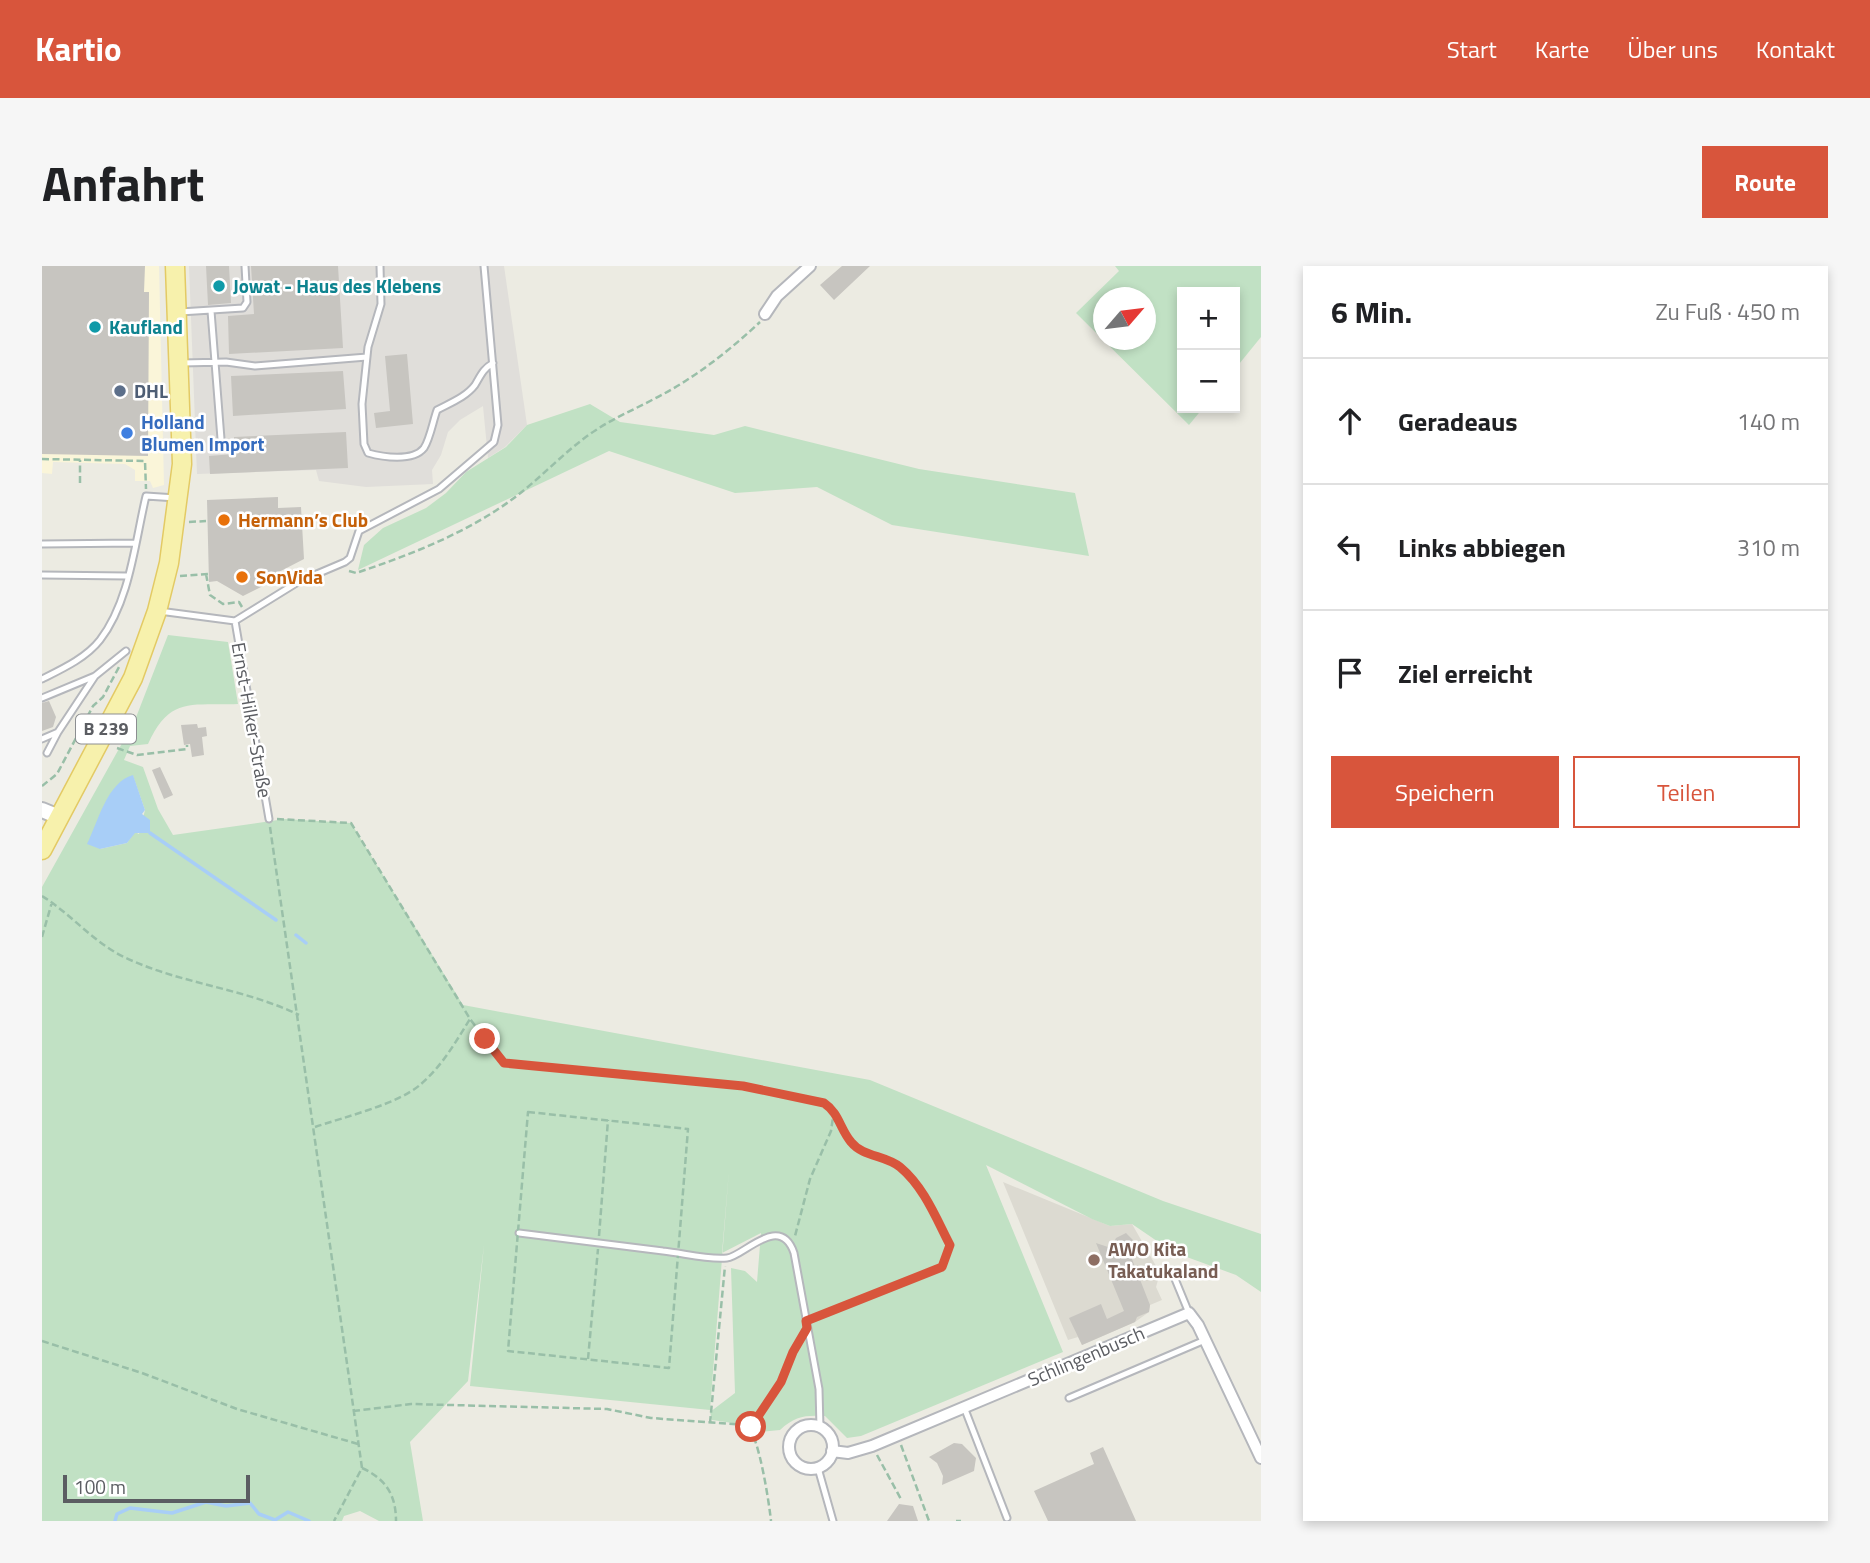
<!DOCTYPE html>
<html lang="de">
<head>
<meta charset="utf-8">
<style>
	body { margin:0; font-family:"Titillium Web",sans-serif; background:#f6f6f6; color:#202124 }
	.controls { position:absolute; right:21px; top:21px; display:grid; overflow:hidden; border-radius:0px; box-shadow:0 4px 10px #0003 }
	.controls button { width:63px; height:63px; display:grid; place-items:center; padding:0; border:0; border-bottom:2px solid #e0e0e0; background:#fff; color:#202124; font:35px sans-serif }
	.compass { position:absolute; left:1051px; top:21px; width:63px; height:63px; border-radius:50%; background:#fff; box-shadow:0 4px 10px #0003; rotate:62deg }
	.scale { position:absolute; left:21px; bottom:18px; width:187px; box-sizing:border-box; padding-left:7px; border:4px solid #5b5d62; border-top:0; font-size:19px; line-height:24px; white-space:nowrap; color:#5b5d62; -webkit-text-stroke:5px #fff; paint-order:stroke }
	.stop { position:absolute; width:21px; height:21px; margin:-16px; border:5px solid #d8553c; border-radius:50%; background:#fff }
	.stop.end { background:#d8553c; border-color:#fff; box-shadow:0 2px 7px #0008 }
	.list { margin:0; padding:0; list-style:none }
	h2 { display:flex; justify-content:space-between; align-items:center; height:91px; margin:0; padding:0 28px; font-size:30px }
	h2 small { font-size:23px; font-weight:400; color:#757577 }
	.list li { display:grid; grid-template-columns:46px 1fr auto; gap:21px; align-items:center; box-sizing:border-box; height:126px; padding:0 28px; border-top:2px solid #e0e0e0 }
	.list b { display:block; font-size:26px; white-space:nowrap }
	.list em { font-size:23px; font-style:normal; color:#757577 }
	.actions { display:flex; gap:14px; padding:21px 28px }
	.actions a { flex:1; padding:16px 0; border:2px solid #d8553c; border-radius:0px; text-align:center; font-size:24px; color:#d8553c }
	.actions .main { background:#d8553c; color:#fff }
	.icon { flex:none; width:38px; height:38px; fill:none; stroke:currentColor; stroke-width:2; stroke-linecap:round; stroke-linejoin:round }
	.map { position:relative; flex:none; width:1219px; height:1255px; overflow:hidden; border-radius:0px }
	header { display:flex; align-items:center; gap:42px; box-sizing:border-box; height:98px; padding:0 35px; background:#d8553c; color:#fff }
	header strong { font-size:33px }
	nav { display:flex; gap:38px; margin-inline-start:auto; font-size:24px }
	.intro { display:flex; align-items:center; justify-content:space-between; box-sizing:border-box; height:168px; padding:0 42px }
	h1 { margin:0; font-size:49px }
	.button { padding:18px 32px; border-radius:0px; background:#d8553c; color:#fff; font-size:24px; font-weight:700 }
	main { display:flex; gap:42px; padding:0 42px }
	aside { flex:1; background:#fff; border-radius:0px; box-shadow:0 4px 10px #0003 }
	.map>svg:first-child { display:block }
	.commercial { fill:#faf5d9 }
	.industrial { fill:#e0deda }
	.education { fill:#dcdad1 }
	.green { fill:#c1e1c4; fill-rule:evenodd }
	.water { fill:#a8cef7 }
	.lines { fill:none; stroke-linecap:round; stroke-linejoin:round }
	.stream { stroke:#a8cef7; stroke-width:3.5 }
	.building { fill:#c7c5c0 }
	.service-casing { stroke:#b5b7bc; stroke-width:9 }
	.minor-casing { stroke:#b5b7bc; stroke-width:14 }
	.tertiary-casing { stroke:#b5b7bc; stroke-width:18 }
	.primary-casing { stroke:#e3ca64; stroke-width:21 }
	.path { stroke:#99bfa8; stroke-width:2.5; stroke-dasharray:7 3.5; stroke-linecap:butt }
	.service { stroke:#fff; stroke-width:5 }
	.minor { stroke:#fff; stroke-width:10 }
	.tertiary { stroke:#fff; stroke-width:14 }
	.primary { stroke:#f7f1ac; stroke-width:18 }
	.route { stroke:#d8553c; stroke-width:9 }
	.culture-dot { fill:#0f9aa8; stroke:#fff; stroke-width:2.5 }
	.service-dot { fill:#5c6f8a; stroke:#fff; stroke-width:2.5 }
	.shop-dot { fill:#3f7fe0; stroke:#fff; stroke-width:2.5 }
	.food-dot { fill:#e8710a; stroke:#fff; stroke-width:2.5 }
	.education-dot { fill:#8d6e63; stroke:#fff; stroke-width:2.5 }
	.labels { text-anchor:middle; stroke-width:5; stroke-linejoin:round; paint-order:stroke }
	.shield { fill:#fff; stroke:#8c8e91; stroke-width:2 }
	.shield-label { font-size:18px; font-weight:bold; fill:#5b5d62 }
	.culture-label { font-size:19px; font-weight:bold; fill:#0d838f; stroke:#fff; text-anchor:start }
	.service-label { font-size:19px; font-weight:bold; fill:#4e5e75; stroke:#fff; text-anchor:start }
	.shop-label { font-size:19px; font-weight:bold; fill:#366cbe; stroke:#fff; text-anchor:start }
	.food-label { font-size:19px; font-weight:bold; fill:#c56008; stroke:#fff; text-anchor:start }
	.street-label { font-size:19px; fill:#5b5d62; stroke:#fff }
	.education-label { font-size:19px; font-weight:bold; fill:#785e54; stroke:#fff; text-anchor:start }
</style>
</head>
<body>
<header>
<strong>Kartio</strong>
<nav><a>Start</a><a>Karte</a><a>Über uns</a><a>Kontakt</a></nav>
</header>
<div class="intro"><h1>Anfahrt</h1><a class="button">Route</a></div>
<main>
<div class="map">
<svg width="1219" height="1255" viewBox="0 0 1219 1255">
	<rect width="100%" height="100%" fill="#ecebe2"/>
	<path class="commercial" d="M 0,0 L 117,0 L 122,219 L 111,222 L 108,215 L 93,215 L 93,204 L 83,198 L 11,196 L 10,208 L 0,207 Z"/>
	<path class="industrial" d="M 147,0 L 462,0 L 485,159 L 463,181 L 446,192 L 441,140 L 418,154 L 406,166 L 399,189 L 390,204 L 391,218 L 324,221 L 277,215 L 274,204 L 155,208 Z"/>
	<path class="education" d="M 961,916 L 1068,960 L 1090,958 L 1118,1007 L 1114,1021 L 1120,1034 L 1108,1039 L 1107,1046 L 1093,1056 L 1040,1079 L 1036,1071 L 1026,1074 Z"/>
	<path class="green" d="M 1073,0 L 1219,0 L 1219,71 L 1193,103 L 1193,26 L 1140,26 L 1140,142 L 1161,142 L 1147,159 L 1034,47 L 1077,5 ZM 1062,32 L 1104,32 L 1104,74 L 1062,74 Z
		M 548,138 L 578,156 L 672,169 L 703,160 L 877,203 L 1033,227 L 1047,290 L 850,259 L 775,221 L 693,227 L 567,185 L 316,304 L 322,279 L 341,262 L 384,242 L 404,227 L 424,206 L 464,181 L 485,159 Z
		M 126,369 L 186,376 L 196,438 C 149,440 128,430 106,478 L 88,480 L 82,494 L 101,501 L 116,543 L 131,569 L 243,553 L 309,557 L 421,739 L 828,814 L 1121,935 L 1219,968 L 1219,1026 L 1194,1009 L 1131,986 L 1090,958 L 1068,960 L 1050,953 L 944,899 L 1021,1086 L 819,1170 L 805,1172 L 783,1150 C 763,1149 753,1150 738,1164 L 706,1167 L 704,1159 L 670,1154 L 668,1146 L 693,1127 L 689,1002 L 703,1005 L 715,1016 L 719,967 L 680,987 L 687,904 L 668,1144 L 428,1120 L 442,979 L 426,1115 L 368,1176 L 381,1255 L 337,1255 L 318,1245 L 302,1250 L 300,1255 L 0,1255 L 0,621 L 93,454 ZM 91,510 L 103,544 L 97,568 L 93,566 L 85,577 L 58,583 C 59,543 60,535 91,510 Z"/>
	<path class="water" d="M 91,509 L 103,544 L 100,548 L 108,554 L 108,567 L 93,567 L 85,577 L 58,583 L 45,578 C 56,556 65,516 91,509 Z"/>
	<g class="lines">
		<path class="stream" d="M 108,567 L 234,654
			M 254,669 L 264,677
			M 73,1255 L 75,1248 L 88,1242 L 130,1247 L 164,1236 L 184,1240 L 208,1237 L 217,1248 L 233,1254 L 246,1246 L 267,1255"/>
	</g>
	<path class="building" d="M 0,0 L 103,0 L 102,26 L 107,26 L 106,190 L 0,188 Z
		M 164,0 L 187,0 L 189,37 L 166,39 Z
		M 209,0 L 296,0 L 301,82 L 187,88 L 186,50 L 212,48 Z
		M 800,0 L 828,0 L 792,34 L 778,19 Z
		M 365,88 L 371,158 L 334,162 L 332,147 L 348,145 L 343,90 Z
		M 301,105 L 304,143 L 191,150 L 189,110 Z
		M 304,166 L 306,202 L 168,208 L 167,190 L 192,188 L 192,171 Z
		M 236,231 L 236,242 L 259,241 L 262,293 L 233,308 L 235,313 L 201,330 L 175,315 L 167,316 L 165,234 Z
		M 7,435 L 14,451 L 11,461 L 0,465 L 0,437 Z
		M 155,458 L 156,462 L 164,461 L 165,470 L 160,471 L 162,489 L 150,491 L 148,478 L 142,479 L 139,459 Z
		M 118,501 L 131,529 L 122,533 L 110,504 Z
		M 1084,967 L 1093,976 L 1088,988 L 1108,1039 L 1107,1046 L 1095,1051 L 1093,1056 L 1040,1079 L 1027,1052 L 1059,1038 L 1065,1053 L 1082,1045 L 1054,977 L 1069,982 L 1074,972 Z
		M 912,1177 L 920,1178 L 934,1192 L 932,1205 L 900,1219 L 901,1210 L 895,1197 L 887,1191 Z
		M 1061,1181 L 1094,1255 L 1006,1255 L 992,1225 L 1052,1198 L 1048,1187 Z
		M 857,1238 L 871,1240 L 876,1255 L 845,1255 Z"/>
	<g class="lines">
		<defs>
			<path id="service" d="M 338,0 L 339,38 L 326,81 L 320,138 L 322,178 L 326,187 C 340,191 371,196 382,182 C 388,173 391,155 395,144 C 408,137 424,131 433,119 C 439,109 441,103 451,97
				M 169,45 L 179,173
				M 138,46 L 201,42 L 205,36 L 203,0
				M 140,97 L 184,96 L 213,100 L 325,91
				M 0,278 L 94,277
				M 0,309 L 85,310
				M 117,345 L 193,355 L 256,316 L 303,296 L 308,292 L 317,265 L 397,223 L 452,176 L 456,159 L 442,0
				M 193,355 L 227,553
				M 0,413 C 20,403 44,392 58,374 C 88,335 93,276 104,230 L 134,232
				M 0,432 L 53,410 L 84,385
				M 0,473 L 16,466 L 53,410
				M 5,487 L 16,466
				M 477,967 C 525,973 573,979 621,985 C 641,987 665,994 685,992 C 701,991 738,946 752,987 L 777,1123 L 778,1162
				M 1133,1013 L 1147,1047
				M 1027,1132 L 1163,1074
				M 922,1141 L 965,1252
				M 776,1202 L 791,1255"/>
			<path id="minor" d="M 723,48 L 735,30 L 768,0
				M747 1181a22 22 0 1 1 44 0a22 22 0 1 1-44 0Z
				M 790,1185 L 806,1187 L 830,1180 L 1147,1047 L 1156,1059 L 1219,1192"/>
			<path id="tertiary" d="M 0,544 L 17,551"/>
			<path id="primary" d="M 0,584 L 91,412 L 115,345 L 127,297 L 140,198 L 133,0"/>
		</defs>
		<use href="#service" class="service-casing"/>
		<use href="#minor" class="minor-casing"/>
		<use href="#tertiary" class="tertiary-casing"/>
		<use href="#primary" class="primary-casing"/>
		<path class="path" d="M 0,193 L 103,195 L 104,223
			M 38,217 L 38,194
			M 147,256 L 164,255
			M 307,305 L 314,307 C 368,289 425,267 472,232 C 500,211 526,182 554,164 C 572,152 591,144 610,134 C 650,114 686,86 718,56
			M 164,308 L 168,329 L 181,338 L 197,336 L 200,341
			M 138,310 L 167,308
			M 75,482 L 95,489 L 145,483 L 145,479
			M 0,520 L 15,508 L 51,440 L 61,431 L 77,401
			M 235,553 L 309,557 L 428,753 L 462,797 L 701,820 L 782,837 L 792,844 L 789,865 L 768,913 L 753,970
			M 228,561 L 320,1202 L 292,1255
			M 0,630 C 29,648 51,676 82,691 C 138,718 202,722 257,749
			M 0,671 L 10,636
			M 486,846 L 646,863 L 627,1102 L 466,1085 Z
			M 273,861 C 302,851 357,838 379,818 C 400,800 413,777 428,753
			M 557,970 L 566,854
			M 773,1051 L 900,1001 L 908,979 C 894,952 882,920 857,901 C 848,893 837,892 827,888 C 808,881 802,862 793,846
			M 0,1075 L 100,1107 L 195,1143 L 316,1178
			M 546,1093 L 556,983
			M 311,1145 L 369,1138 L 565,1143 L 609,1152 L 705,1159 C 717,1170 727,1236 729,1255
			M 668,1157 L 683,1000
			M 709,1161 L 739,1116 L 760,1071
			M 859,1179 L 887,1255
			M 835,1189 L 860,1235
			M 320,1202 C 344,1213 354,1229 354,1255
			M 914,1255 L 919,1255"/>
		<use href="#service" class="service"/>
		<use href="#minor" class="minor"/>
		<use href="#tertiary" class="tertiary"/>
		<use href="#primary" class="primary"/>
	</g>
	<g class="lines">
		<path class="route" d="M 443,773 L 462,797 L 701,820 L 782,837 C 797,847 798,863 809,876 C 821,891 843,889 858,901 C 882,921 894,952 908,979 L 900,1001 L 764,1055 L 765,1062 L 751,1086 L 739,1116 L 709,1161"/>
	</g>
	<g class="culture-dot">
		<circle cx="177" cy="20" r="7"/>
		<circle cx="53" cy="61" r="7"/>
	</g>
	<circle class="service-dot" cx="78" cy="125" r="7"/>
	<circle class="shop-dot" cx="85" cy="167" r="7"/>
	<g class="food-dot">
		<circle cx="182" cy="254" r="7"/>
		<circle cx="200" cy="311" r="7"/>
	</g>
	<circle class="education-dot" cx="1052" cy="994" r="7"/>
	<g class="labels">
		<rect class="shield" x="34" y="448.5" width="60" height="29" rx="5"/>
		<g class="shield-label">
			<text x="64" y="469">B 239</text>
		</g>
		<g class="culture-label">
			<text x="191" y="27">Jowat - Haus des Klebens</text>
			<text x="67" y="68">Kaufland</text>
		</g>
		<g class="service-label">
			<text x="92" y="132">DHL</text>
		</g>
		<g class="shop-label">
			<text x="99" y="163">Holland<tspan x="99" dy="22">Blumen Import</tspan></text>
		</g>
		<g class="food-label">
			<text x="196" y="261">Hermann’s Club</text>
			<text x="214" y="318">SonVida</text>
		</g>
		<g class="street-label">
			<text transform="translate(210 454) rotate(80)" y="7">Ernst-Hilker-Straße</text>
			<text transform="translate(1044 1090) rotate(-23)" y="7">Schlingenbusch</text>
		</g>
		<g class="education-label">
			<text x="1066" y="990">AWO Kita<tspan x="1066" dy="22">Takatukaland</tspan></text>
		</g>
	</g>
</svg>
<div class="controls">
<button>+</button>
<button>−</button>
</div>
<svg class="compass" viewBox="-18 -18 36 36"><path d="M0-13l5 13h-10z" fill="#e53935"/><path d="M0 13l5-13h-10z" fill="#757577"/></svg>
<div class="scale">100 m</div>
<div class="stop" style="left:709px;top:1161px"></div>
<div class="stop end" style="left:443px;top:773px"></div>
</div>
<aside>
<h2>6 Min.<small>Zu Fuß · 450 m</small></h2>
<ul class="list">
<li><svg class="icon" aria-label="ahead" viewBox="0 0 24 24"><path d="M12 20V5M6 11l6-6 6 6"/></svg><div><b>Geradeaus</b></div><em>140 m</em></li>
<li><svg class="icon" aria-label="left" viewBox="0 0 24 24"><path d="M17 20v-9H6M10 6l-5 5 5 5"/></svg><div><b>Links abbiegen</b></div><em>310 m</em></li>
<li><svg class="icon" aria-label="arrive" viewBox="0 0 24 24"><path d="M6 21V4h12l-3 4 3 4H6"/></svg><div><b>Ziel erreicht</b></div></li>
</ul>
<div class="actions"><a class="main">Speichern</a><a>Teilen</a></div>
</aside>
</main>
</body>
</html>
